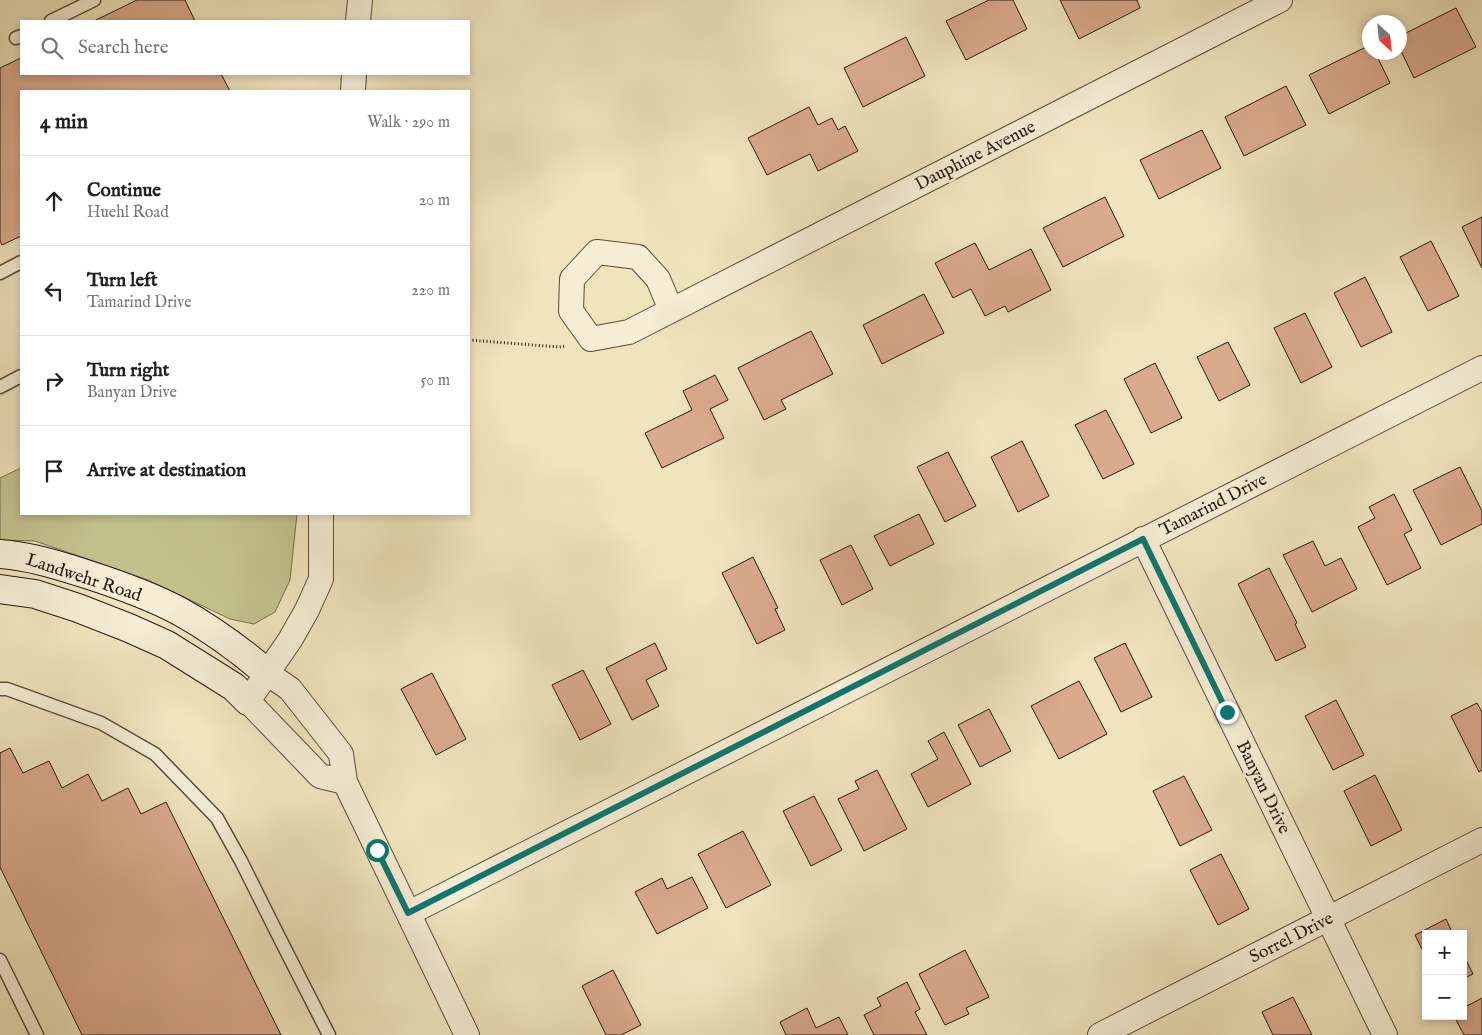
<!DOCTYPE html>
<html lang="en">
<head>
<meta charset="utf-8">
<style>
	body { margin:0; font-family:"IM FELL English",serif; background:#f2f2f2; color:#222 }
	.controls { position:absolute; right:15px; bottom:15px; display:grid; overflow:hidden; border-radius:0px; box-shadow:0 2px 8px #0003 }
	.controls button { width:45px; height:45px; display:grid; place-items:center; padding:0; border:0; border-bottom:1px solid #e0e0e0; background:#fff; color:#222; font:25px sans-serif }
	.compass { position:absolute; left:1362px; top:15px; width:45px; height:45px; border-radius:50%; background:#fff; box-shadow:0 2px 8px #0003; rotate:153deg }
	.stop { position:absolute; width:15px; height:15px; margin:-11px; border:4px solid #0f766e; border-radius:50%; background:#fff }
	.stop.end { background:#0f766e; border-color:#fff; box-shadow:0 1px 5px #0008 }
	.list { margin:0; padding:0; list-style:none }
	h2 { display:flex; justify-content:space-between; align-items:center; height:65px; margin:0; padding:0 20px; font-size:21px }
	h2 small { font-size:16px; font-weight:400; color:#767676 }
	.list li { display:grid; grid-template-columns:32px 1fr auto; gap:15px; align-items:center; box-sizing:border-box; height:90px; padding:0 20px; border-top:1px solid #e0e0e0 }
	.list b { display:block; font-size:19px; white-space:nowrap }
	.list p { margin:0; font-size:16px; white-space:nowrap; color:#767676 }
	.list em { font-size:16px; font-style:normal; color:#767676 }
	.icon { flex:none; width:28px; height:28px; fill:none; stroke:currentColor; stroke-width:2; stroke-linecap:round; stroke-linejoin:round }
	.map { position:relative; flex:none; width:1482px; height:1035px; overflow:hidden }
	.search { position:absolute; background:#fff; box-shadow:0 2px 8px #0003; left:20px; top:20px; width:450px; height:55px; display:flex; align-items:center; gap:12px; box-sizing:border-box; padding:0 18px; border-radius:0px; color:#767676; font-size:19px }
	.panel { position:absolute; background:#fff; box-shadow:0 2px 8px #0003; left:20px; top:90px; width:450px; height:425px; border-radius:0px }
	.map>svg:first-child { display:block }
	.green { fill:#c2c18c; stroke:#766d4e }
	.building { fill:#daaa8d; stroke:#2a1910 }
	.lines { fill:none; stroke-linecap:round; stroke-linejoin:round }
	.lane-casing { stroke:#5c4c3b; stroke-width:15 }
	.street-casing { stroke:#5c4c3b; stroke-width:26 }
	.secondary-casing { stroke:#2a1910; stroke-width:30 }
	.path { stroke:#2a1910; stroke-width:3; stroke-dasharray:1 2.5; stroke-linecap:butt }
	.lane { stroke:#f5edd4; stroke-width:12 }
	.street { stroke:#f5edd4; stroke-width:24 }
	.secondary { stroke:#f5edd4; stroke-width:28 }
	.route { stroke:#0f766e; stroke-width:6 }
	.labels { text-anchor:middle; stroke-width:5; stroke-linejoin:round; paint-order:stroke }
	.street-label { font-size:18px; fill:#2a1910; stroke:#f5edd4 }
</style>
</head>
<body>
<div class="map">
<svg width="1482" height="1035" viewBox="0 0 1482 1035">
	<rect width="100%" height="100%" fill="#f0e4bd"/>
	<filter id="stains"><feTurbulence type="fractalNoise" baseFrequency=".004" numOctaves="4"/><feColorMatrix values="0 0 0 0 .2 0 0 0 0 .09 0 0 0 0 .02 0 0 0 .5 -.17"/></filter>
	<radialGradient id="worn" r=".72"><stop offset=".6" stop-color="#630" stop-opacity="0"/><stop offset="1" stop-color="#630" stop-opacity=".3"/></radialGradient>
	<path class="green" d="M 21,468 L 21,514 L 297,514 L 290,580 L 275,612 L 254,624 L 230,619 L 148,580 L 35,541 L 0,540 L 0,478 Z"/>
	<path class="building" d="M 137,0 L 185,0 L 195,21 L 94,21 Z
		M 989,0 L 1013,0 L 1027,29 L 966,60 L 946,21 Z
		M 1060,0 L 1137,0 L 1140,8 L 1079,39 Z
		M 1456,8 L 1476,47 L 1414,78 L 1400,49 L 1400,36 Z
		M 906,37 L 925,76 L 863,107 L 844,68 Z
		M 1370,45 L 1370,52 L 1375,52 L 1390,83 L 1329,114 L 1309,75 Z
		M 21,58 L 21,74 L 221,74 L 230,91 L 21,91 L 21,236 L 2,245 L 0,241 L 0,68 Z
		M 1286,86 L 1306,125 L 1244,156 L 1225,117 Z
		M 809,107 L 818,125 L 832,118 L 838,130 L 845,126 L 858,151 L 818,171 L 810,154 L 767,175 L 748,138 Z
		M 1202,130 L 1221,168 L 1159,199 L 1140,160 Z
		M 1105,197 L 1124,236 L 1063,267 L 1043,228 Z
		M 1482,217 L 1482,268 L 1462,227 Z
		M 1431,241 L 1459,296 L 1428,311 L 1400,257 Z
		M 975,243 L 989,270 L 1031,249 L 1051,290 L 1008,312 L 1005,306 L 985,316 L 971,289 L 953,298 L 935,263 Z
		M 1365,277 L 1392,332 L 1361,347 L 1334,293 Z
		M 924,294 L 944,333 L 882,364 L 863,325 Z
		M 1305,313 L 1332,367 L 1301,383 L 1274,328 Z
		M 811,331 L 833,374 L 781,400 L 786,409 L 764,420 L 738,368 Z
		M 1228,342 L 1250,385 L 1219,401 L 1197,357 Z
		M 1155,363 L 1182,418 L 1151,433 L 1124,379 Z
		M 715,375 L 728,400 L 710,409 L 724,438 L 662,468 L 645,433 L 692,410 L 683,391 Z
		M 1106,410 L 1134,464 L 1103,479 L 1075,425 Z
		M 1022,441 L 1049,496 L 1018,512 L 991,457 Z
		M 948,452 L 976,506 L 945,522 L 917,467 Z
		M 1460,467 L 1482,511 L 1482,524 L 1441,545 L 1413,490 Z
		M 1394,494 L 1412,530 L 1404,534 L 1421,568 L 1387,585 L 1358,527 L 1375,518 L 1369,507 Z
		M 919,514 L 934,544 L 890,566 L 874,536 Z
		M 1313,541 L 1325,566 L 1341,558 L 1357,589 L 1312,612 L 1283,555 Z
		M 851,545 L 873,589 L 842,605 L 820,560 Z
		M 753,557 L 778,608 L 775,609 L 785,630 L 757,644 L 722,573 Z
		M 1269,568 L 1297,623 L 1295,624 L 1306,647 L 1276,661 L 1238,584 Z
		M 655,643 L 667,669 L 646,680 L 659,706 L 632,720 L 606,668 Z
		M 1125,643 L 1152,697 L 1121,712 L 1094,658 Z
		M 583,670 L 611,724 L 580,740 L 552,685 Z
		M 432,673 L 466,739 L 436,755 L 401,689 Z
		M 1079,681 L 1107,734 L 1059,759 L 1031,706 Z
		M 1336,700 L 1364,755 L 1333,770 L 1305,716 Z
		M 1477,703 L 1482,712 L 1482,770 L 1479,772 L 1451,716 Z
		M 989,709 L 1011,751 L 980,767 L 958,725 Z
		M 944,732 L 971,784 L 928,807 L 911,774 L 938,759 L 928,741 Z
		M 10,748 L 23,773 L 49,761 L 62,788 L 88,774 L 102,801 L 128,788 L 141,814 L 166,802 L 281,1035 L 82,1035 L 0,867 L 0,753 Z
		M 877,770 L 907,829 L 864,851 L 838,799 L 859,789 L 855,781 Z
		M 1375,775 L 1402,830 L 1371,846 L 1344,791 Z
		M 1184,776 L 1212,830 L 1180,846 L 1153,791 Z
		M 814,796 L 842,850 L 811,866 L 783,811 Z
		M 743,831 L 771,885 L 726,908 L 698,854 Z
		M 1221,854 L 1249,909 L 1218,925 L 1190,870 Z
		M 692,877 L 708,908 L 657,934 L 635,892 L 662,878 L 667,889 Z
		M 1446,919 L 1453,934 L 1426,934 L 1426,957 L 1415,935 Z
		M 965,950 L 989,997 L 966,1008 L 969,1014 L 945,1025 L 919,974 Z
		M 1463,954 L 1473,974 L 1463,979 Z
		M 613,970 L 641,1025 L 621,1035 L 606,1035 L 582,986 Z
		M 907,982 L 920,1009 L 915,1012 L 927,1035 L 874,1035 L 864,1015 L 881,1006 L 877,998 Z
		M 1293,997 L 1312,1035 L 1273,1035 L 1262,1012 Z
		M 1482,998 L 1482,1035 L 1464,1035 L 1454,1016 L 1463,1016 L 1463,1008 Z
		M 807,1008 L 816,1028 L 839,1017 L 848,1035 L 786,1035 L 780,1022 Z"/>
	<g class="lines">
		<defs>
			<path id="lane" d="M 51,21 L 94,0
				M 16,38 L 21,36
				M 0,273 L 21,262
				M 0,387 L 21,376
				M 0,689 L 7,689 L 101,723 L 155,754 L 217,818 L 241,861 L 278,935 L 329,1035
				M 0,960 L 37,1035"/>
			<path id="street" d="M 358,21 L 360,0
				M 353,91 L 354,74
				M 671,310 L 658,279 L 638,257 L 597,252 L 572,279 L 571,311 L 591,339 L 629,332 L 1280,0
				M 1143,539 L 1385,1035
				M 267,673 L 290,689 L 341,754 L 345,782 L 320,776 L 248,701 L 290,640 L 307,610 L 321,579 L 321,514
				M 345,782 L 467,1035
				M 409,913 L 1482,368
				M 1100,1035 L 1482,840"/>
			<path id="secondary" d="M 0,554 C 29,556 58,565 86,574 C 117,584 149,595 179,611 C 210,628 240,650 267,673
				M 0,589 L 35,594 L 78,608 L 129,628 L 167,645 L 234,687 L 248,701"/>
		</defs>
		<use href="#lane" class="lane-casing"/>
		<use href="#street" class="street-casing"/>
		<use href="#secondary" class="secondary-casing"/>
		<path class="path" d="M 469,340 L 559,347 L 566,346"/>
		<use href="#lane" class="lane"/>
		<use href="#street" class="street"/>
		<use href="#secondary" class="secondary"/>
	</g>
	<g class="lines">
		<path class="route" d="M 377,850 L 408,913 L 1143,539 L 1227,712"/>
	</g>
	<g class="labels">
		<g class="street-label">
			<text transform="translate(975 155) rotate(-27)" y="6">Dauphine Avenue</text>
			<text transform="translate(1213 504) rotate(-27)" y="6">Tamarind Drive</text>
			<text transform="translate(84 577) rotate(18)" y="6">Landwehr Road</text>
			<text transform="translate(1264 787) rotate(64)" y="6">Banyan Drive</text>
			<text transform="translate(1291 937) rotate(-27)" y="6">Sorrel Drive</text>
		</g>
	</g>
	<rect width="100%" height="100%" filter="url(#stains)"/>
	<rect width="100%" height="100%" fill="url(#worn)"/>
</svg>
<div class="controls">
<button>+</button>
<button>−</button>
</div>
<svg class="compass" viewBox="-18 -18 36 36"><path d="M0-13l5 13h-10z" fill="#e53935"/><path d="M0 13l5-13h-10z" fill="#767676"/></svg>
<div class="stop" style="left:377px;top:850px"></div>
<div class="stop end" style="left:1227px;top:712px"></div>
<div class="search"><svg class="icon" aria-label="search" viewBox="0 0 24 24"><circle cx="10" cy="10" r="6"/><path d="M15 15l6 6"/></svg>Search here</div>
<section class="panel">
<h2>4 min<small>Walk · 290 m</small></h2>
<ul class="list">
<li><svg class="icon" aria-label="ahead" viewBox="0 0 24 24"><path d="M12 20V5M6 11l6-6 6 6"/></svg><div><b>Continue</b><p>Huehl Road</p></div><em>20 m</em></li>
<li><svg class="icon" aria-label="left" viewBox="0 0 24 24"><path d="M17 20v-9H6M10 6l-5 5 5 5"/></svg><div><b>Turn left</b><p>Tamarind Drive</p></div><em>220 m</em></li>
<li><svg class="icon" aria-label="right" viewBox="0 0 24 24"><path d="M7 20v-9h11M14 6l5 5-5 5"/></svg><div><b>Turn right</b><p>Banyan Drive</p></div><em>50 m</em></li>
<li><svg class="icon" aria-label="arrive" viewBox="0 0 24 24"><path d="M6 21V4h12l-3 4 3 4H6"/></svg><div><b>Arrive at destination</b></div></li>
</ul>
</section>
</div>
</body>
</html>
